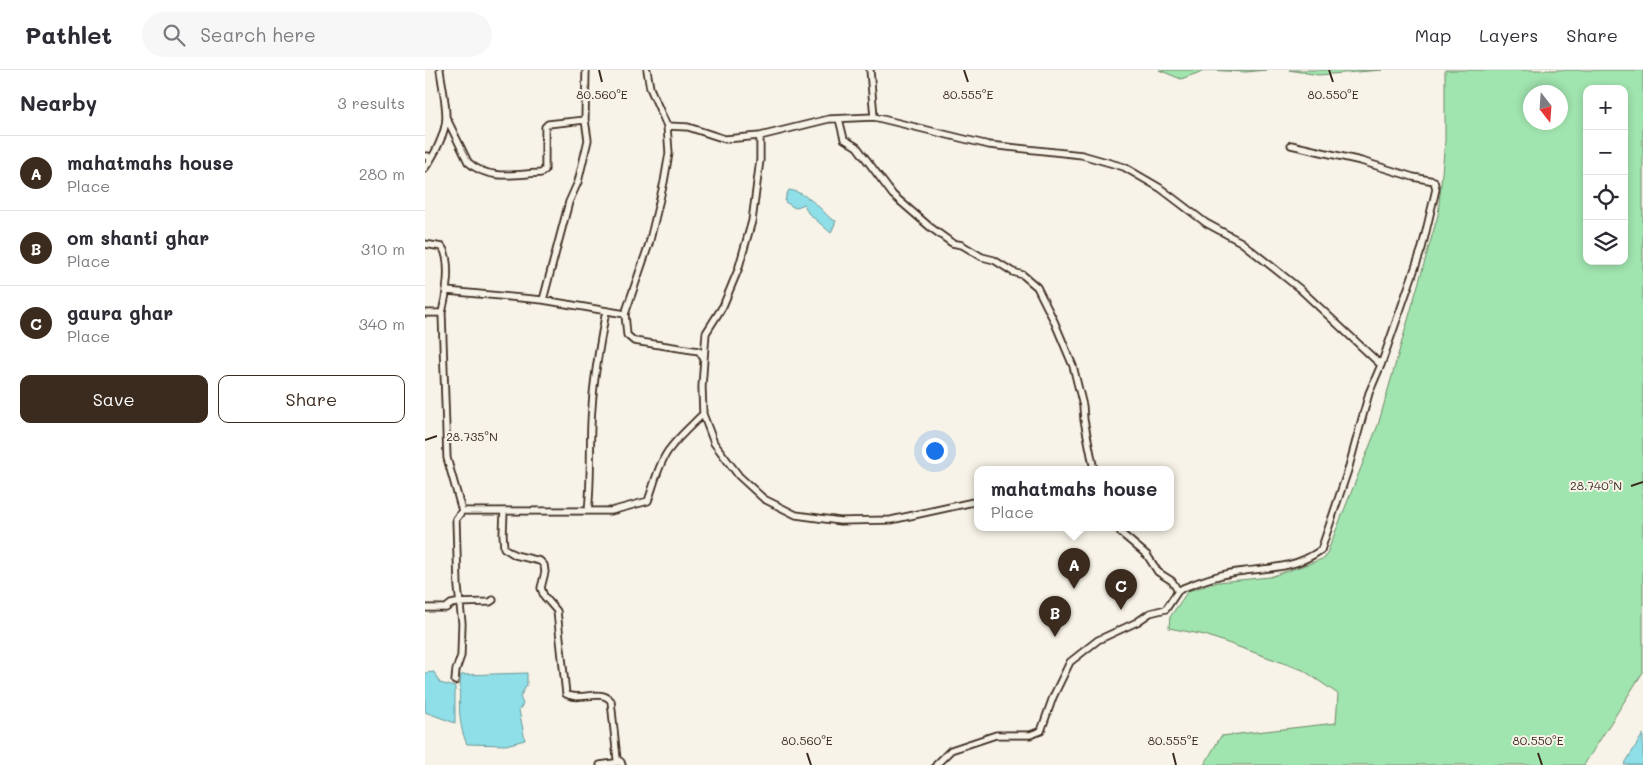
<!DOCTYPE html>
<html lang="en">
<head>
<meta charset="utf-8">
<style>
	body { margin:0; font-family:Mali,sans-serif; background:#f7f7f7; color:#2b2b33 }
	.controls { position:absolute; right:15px; top:15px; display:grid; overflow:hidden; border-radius:10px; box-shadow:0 2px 8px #0003 }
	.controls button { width:45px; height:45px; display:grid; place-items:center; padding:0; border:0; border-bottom:1px solid #e1e1e2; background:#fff; color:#2b2b33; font:25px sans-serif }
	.compass { position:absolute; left:1098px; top:15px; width:45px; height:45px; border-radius:50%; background:#fff; box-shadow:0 2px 8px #0003; rotate:163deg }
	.you { position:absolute; left:509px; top:380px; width:18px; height:18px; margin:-12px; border:4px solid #fff; border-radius:50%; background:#1a73e8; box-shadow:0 0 0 8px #1a73e833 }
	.badge { display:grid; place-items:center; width:32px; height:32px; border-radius:50%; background:#3b2a1e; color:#fff; font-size:16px; font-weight:700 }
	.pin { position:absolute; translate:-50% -41px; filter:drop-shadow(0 1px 2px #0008) }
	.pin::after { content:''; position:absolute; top:26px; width:18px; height:15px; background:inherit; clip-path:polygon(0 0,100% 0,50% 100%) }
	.popup { position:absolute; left:549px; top:396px; width:200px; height:65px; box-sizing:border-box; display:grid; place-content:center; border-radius:10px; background:#fff; filter:drop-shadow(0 1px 4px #0005); font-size:16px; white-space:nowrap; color:#7c7c81 }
	.popup b { font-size:19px; color:#2b2b33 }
	.popup::after { content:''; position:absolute; left:50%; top:100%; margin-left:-10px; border:10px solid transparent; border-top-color:#fff }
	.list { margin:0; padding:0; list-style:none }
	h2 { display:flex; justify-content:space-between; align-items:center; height:65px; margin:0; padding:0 20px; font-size:21px }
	h2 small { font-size:16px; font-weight:400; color:#7c7c81 }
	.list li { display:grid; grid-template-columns:32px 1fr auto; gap:15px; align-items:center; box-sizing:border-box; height:75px; padding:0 20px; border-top:1px solid #e1e1e2 }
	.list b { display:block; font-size:19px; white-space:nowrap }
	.list p { margin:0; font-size:16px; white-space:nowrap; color:#7c7c81 }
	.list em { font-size:16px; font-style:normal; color:#7c7c81 }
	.actions { display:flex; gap:10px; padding:15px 20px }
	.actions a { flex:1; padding:11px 0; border:1px solid #3b2a1e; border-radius:10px; text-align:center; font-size:18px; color:#3b2a1e }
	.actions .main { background:#3b2a1e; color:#fff }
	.icon { flex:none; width:28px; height:28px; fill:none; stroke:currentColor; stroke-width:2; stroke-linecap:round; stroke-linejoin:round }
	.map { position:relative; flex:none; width:1218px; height:695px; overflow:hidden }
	header { display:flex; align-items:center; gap:30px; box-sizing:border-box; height:70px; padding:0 25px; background:#fff; border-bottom:1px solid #e1e1e2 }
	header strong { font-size:24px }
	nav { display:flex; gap:28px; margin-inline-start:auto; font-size:18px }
	.search { width:350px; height:45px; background:#f7f7f7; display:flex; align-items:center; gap:12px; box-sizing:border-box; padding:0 18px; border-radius:28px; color:#7c7c81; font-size:19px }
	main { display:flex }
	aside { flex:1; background:#fff }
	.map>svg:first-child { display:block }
	.green { fill:#a0e4af; stroke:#6e8766; fill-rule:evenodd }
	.water { fill:#8edfe8; stroke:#6d9797 }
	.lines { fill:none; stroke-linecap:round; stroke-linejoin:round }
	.street-casing { stroke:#3b2a1e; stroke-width:9 }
	.street { stroke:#f7f3e8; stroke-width:5.5 }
	.ticks { fill:none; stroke:#3b2a1e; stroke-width:2 }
	.ticks-label { font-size:12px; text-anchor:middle; fill:#3b2a1e; stroke:#f7f3e8; stroke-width:4; stroke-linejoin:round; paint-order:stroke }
</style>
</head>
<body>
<header>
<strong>Pathlet</strong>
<div class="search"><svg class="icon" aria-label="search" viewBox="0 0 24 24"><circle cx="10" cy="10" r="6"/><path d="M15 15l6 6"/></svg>Search here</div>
<nav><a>Map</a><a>Layers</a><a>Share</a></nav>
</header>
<main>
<aside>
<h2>Nearby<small>3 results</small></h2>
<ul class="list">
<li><span class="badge">A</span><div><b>mahatmahs house</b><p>Place</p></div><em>280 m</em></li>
<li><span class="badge">B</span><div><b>om shanti ghar</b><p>Place</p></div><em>310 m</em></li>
<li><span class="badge">C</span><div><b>gaura ghar</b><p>Place</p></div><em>340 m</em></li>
</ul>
<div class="actions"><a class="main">Save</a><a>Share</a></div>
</aside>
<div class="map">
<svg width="1218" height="695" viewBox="0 0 1218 695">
	<rect width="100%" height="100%" fill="#f7f3e8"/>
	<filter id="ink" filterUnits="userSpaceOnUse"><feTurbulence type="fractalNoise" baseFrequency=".02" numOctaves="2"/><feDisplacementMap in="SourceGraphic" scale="10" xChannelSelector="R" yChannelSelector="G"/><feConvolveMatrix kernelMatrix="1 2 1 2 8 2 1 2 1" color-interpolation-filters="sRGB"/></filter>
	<g filter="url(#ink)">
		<path class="green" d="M 734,0 L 841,0 L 821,2 L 781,0 L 756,9 Z
			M 864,0 L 957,0 L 893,5 Z
			M 1020,0 L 1218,0 L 1218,602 L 1159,695 L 779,695 L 796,666 L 911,653 L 913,624 L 878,600 L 780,565 L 744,558 L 745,547 L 763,521 L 793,512 L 845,507 L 900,488 L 953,355 L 1013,145 L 1020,71 ZM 1162,19 L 1199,19 L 1199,191 L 1162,191 ZM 1136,22 L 1136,52 L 1106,52 L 1106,22 Z"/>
		<path class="water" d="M 364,120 C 381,122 395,138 406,149 L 411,151 L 406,163 L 383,143 L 379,134 L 370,138 L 360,132 L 361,126 Z
			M 9,602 L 15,613 L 30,617 L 30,653 L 0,642 L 0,603 Z
			M 102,603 L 102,614 L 95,627 L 98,634 L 94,640 L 100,670 L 81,675 L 42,674 C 32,653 34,627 36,605 Z
			M 1218,664 L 1218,695 L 1199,695 Z"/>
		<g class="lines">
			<defs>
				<path id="street" d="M 222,0 L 225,18 L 242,56 L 263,57 L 300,69 L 335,66 L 404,49 L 449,47 L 564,75 L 657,85 L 699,97 L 735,118 L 781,153 L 816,172 L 875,219 L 956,295
					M 445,0 L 449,47
					M 21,47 L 43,92 C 63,111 91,104 116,103 L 120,100 L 120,57 L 123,54 L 160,50
					M 414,49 L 419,69 L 432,77 L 468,125 L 505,157 L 527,173 L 537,175 L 557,187 L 569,190 L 588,202 L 598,205 L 612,217 L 629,251 L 648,296 L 658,336 L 659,350 L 669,400
					M 0,86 L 3,86 L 5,91
					M 0,98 C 9,86 21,63 21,47 C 21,32 17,15 15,0
					M 0,174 L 17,177 C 27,191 21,227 17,243 L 0,243
					M 22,221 L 118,230 L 200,244 L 224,174 L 239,112 L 244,83 L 242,56
					M 118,230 L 144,132 L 153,112 L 163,70 L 160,50 L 161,0
					M 17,243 L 22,388 L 37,441 L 186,441 L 223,431 C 229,415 233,395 243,381 C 253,367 266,356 278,344 L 277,317 L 279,289 L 274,281 L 209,271 L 202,265 L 200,244
					M 279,289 L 281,263 L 298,236 L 313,200 L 327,151 L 335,90 L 335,66
					M 278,344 L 289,373 L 314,406 L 339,429 L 371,445 L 415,451 L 466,450 L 553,431
					M 79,441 L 78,464 L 79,478 L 90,485 L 115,491 L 119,495 L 120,502 L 116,518 L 119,526 L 132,541 L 141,624 C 154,632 176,618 186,631 L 192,689 L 196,692 L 197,695
					M 163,441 C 167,406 164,371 167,337 C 169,304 175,273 181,241
					M 694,458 L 696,463 L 722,485 L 733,502 L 747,511 L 753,521
					M 0,538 L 21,538 L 26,534 L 31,533 L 65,532 L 68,530
					M 30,611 L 31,600 L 36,586 L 37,553 L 33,517 L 31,449 L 37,441
					M 175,695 L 196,692
					M 511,695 L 526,680 L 571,665 L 605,665 L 616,661 L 628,627 L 645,592 L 673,570 L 712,552 L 725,543 L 741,539 L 753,521 L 758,518 C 773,512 790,506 806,503 C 840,497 866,501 896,480 L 923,400 L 944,323 L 956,295 L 997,178 L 1011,119 L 1009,111 L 988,107 L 936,91 L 866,75"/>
			</defs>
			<use href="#street" class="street-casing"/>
			<use href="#street" class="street"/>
		</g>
	</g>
	<path class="ticks" d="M 174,0 L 177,12M 539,0 L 543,12M 904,0 L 908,12M 0,370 L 12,366M 1206,416 L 1218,412M 382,683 L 386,695M 748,683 L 751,695M 1113,683 L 1117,695"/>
	<g class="ticks-label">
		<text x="177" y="29">80.560°E</text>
		<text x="543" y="29">80.555°E</text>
		<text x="908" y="29">80.550°E</text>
		<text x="47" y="371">28.735°N</text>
		<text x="1171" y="420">28.740°N</text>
		<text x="382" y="675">80.560°E</text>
		<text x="748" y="675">80.555°E</text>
		<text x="1113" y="675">80.550°E</text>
	</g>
</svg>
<div class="controls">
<button>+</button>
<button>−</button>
<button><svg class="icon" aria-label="locate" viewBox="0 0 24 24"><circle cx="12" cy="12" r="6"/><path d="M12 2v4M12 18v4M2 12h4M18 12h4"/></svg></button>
<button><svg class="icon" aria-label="layers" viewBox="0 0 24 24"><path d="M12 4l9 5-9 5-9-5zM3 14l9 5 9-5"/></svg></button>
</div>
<svg class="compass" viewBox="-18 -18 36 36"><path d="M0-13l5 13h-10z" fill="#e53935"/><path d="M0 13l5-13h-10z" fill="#7c7c81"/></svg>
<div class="you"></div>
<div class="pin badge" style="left:649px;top:519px">A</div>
<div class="popup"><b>mahatmahs house</b>Place</div>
<div class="pin badge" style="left:630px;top:567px">B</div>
<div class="pin badge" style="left:696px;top:540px">C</div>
</div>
</main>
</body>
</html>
